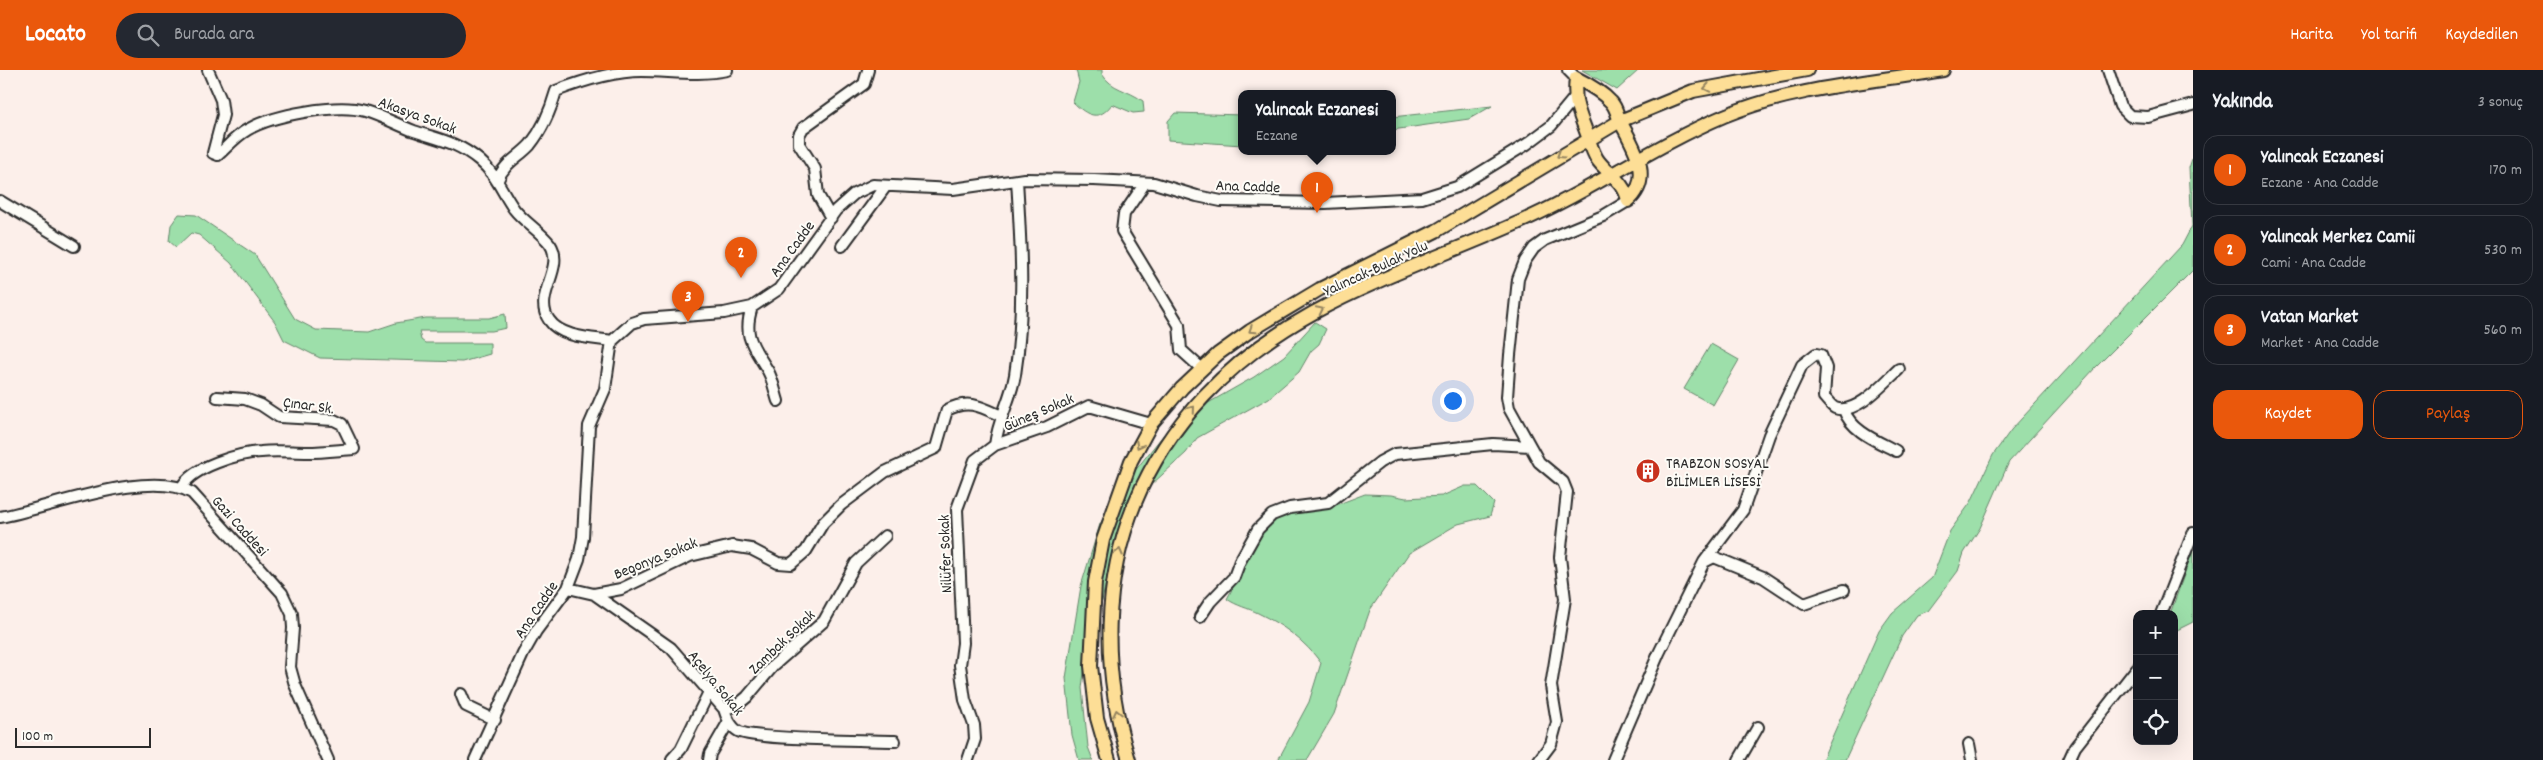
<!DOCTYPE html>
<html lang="tr">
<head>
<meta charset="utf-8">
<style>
	body { margin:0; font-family:Dekko,sans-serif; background:#242831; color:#f1f3f6 }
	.controls { position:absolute; right:15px; bottom:15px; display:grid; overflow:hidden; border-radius:10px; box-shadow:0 5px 20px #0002 }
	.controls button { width:45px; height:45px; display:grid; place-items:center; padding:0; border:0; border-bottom:1px solid #363941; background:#171b24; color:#f1f3f6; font:25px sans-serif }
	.scale { position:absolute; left:15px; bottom:12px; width:136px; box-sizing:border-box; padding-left:5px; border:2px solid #2b2b2b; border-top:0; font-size:14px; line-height:18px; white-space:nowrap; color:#2b2b2b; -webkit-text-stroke:4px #fdfcf7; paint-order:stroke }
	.you { position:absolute; left:1452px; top:330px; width:18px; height:18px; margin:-12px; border:4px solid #fff; border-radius:50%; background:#1a73e8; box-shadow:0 0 0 8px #1a73e833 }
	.badge { display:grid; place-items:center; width:32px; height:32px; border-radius:50%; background:#ea580c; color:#fff; font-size:16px; font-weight:700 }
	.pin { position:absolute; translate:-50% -41px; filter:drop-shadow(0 1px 2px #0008) }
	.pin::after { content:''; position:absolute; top:26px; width:18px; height:15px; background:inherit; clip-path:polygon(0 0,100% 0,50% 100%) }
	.popup { position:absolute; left:1238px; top:20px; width:158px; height:65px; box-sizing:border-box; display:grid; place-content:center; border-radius:10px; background:#171b24; filter:drop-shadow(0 1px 4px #0005); font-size:16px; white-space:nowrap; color:#9ea1a6 }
	.popup b { font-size:19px; color:#f1f3f6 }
	.popup::after { content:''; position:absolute; left:50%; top:100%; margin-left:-10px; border:10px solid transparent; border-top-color:#171b24 }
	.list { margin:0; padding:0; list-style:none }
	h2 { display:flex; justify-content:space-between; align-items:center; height:65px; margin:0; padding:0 20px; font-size:21px }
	h2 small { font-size:16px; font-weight:400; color:#9ea1a6 }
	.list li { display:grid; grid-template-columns:32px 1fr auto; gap:15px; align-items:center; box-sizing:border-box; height:70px; margin:0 10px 10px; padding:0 10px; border:1px solid #363941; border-radius:15px }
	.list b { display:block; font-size:19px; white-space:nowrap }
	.list p { margin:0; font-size:16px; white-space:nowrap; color:#9ea1a6 }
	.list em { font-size:16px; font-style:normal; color:#9ea1a6 }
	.actions { display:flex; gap:10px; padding:15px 20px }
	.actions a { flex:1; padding:11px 0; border:1px solid #ea580c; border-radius:15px; text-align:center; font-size:18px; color:#ea580c }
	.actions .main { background:#ea580c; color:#fff }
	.icon { flex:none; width:28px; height:28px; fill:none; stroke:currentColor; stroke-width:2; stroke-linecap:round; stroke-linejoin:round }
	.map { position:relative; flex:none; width:2193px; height:690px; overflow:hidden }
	header { display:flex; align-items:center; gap:30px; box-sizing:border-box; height:70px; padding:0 25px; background:#ea580c; color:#fff }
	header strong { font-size:24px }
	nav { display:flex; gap:28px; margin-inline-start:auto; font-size:18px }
	.search { width:350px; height:45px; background:#242831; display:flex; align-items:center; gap:12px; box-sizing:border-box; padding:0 18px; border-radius:28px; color:#9ea1a6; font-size:19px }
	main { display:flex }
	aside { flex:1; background:#171b24 }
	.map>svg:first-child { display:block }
	.green { fill:#9ddfaa; stroke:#64856a }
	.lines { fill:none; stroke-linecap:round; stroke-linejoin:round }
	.minor-casing { stroke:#2b2b2b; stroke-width:14 }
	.major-casing { stroke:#2b2b2b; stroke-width:16 }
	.minor { stroke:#fdfcf7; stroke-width:10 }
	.major { stroke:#fdde96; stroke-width:12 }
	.oneway { stroke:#948460 }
	.labels { text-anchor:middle; stroke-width:4; stroke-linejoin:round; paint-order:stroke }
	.street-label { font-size:16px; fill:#2b2b2b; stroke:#fdfcf7 }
	.poi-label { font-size:16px; fill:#2b2b2b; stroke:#fdfcf7; text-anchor:start }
</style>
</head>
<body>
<header>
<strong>Locato</strong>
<div class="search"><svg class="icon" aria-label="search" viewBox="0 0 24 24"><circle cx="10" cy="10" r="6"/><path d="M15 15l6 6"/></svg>Burada ara</div>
<nav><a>Harita</a><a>Yol tarifi</a><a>Kaydedilen</a></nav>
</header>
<main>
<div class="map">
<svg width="2193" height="690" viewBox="0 0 2193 690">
	<rect width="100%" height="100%" fill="#fcefea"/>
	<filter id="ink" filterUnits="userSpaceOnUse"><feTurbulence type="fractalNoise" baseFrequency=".02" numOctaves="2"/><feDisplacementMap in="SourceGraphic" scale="10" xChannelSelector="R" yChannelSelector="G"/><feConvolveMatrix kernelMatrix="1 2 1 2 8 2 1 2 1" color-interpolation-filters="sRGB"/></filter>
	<g filter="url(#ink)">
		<path class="green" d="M 1076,0 L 1102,0 L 1102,4 C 1112,20 1127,19 1143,31 L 1144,42 L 1133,43 L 1112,34 C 1099,52 1087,46 1073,32 L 1079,12 Z
			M 1582,0 L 1639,0 L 1617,20 Z
			M 1492,36 L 1469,49 L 1392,60 L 1392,47 Z
			M 1175,43 L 1242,45 L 1242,75 L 1168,70 L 1168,51 Z
			M 2193,86 L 2193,200 L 2095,298 L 2009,392 L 1980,458 L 1964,483 L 1958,501 L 1928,541 L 1917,545 L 1902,566 L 1845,690 L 1822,690 L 1879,561 L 1892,543 L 1932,508 L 1950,461 L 1971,432 L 1993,385 L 2011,360 L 2182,175 L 2192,156 L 2189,98 Z
			M 179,144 L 196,145 L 255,185 L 295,249 L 316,260 L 369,262 L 396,253 L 426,248 L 489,248 L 505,244 L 506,258 L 492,261 L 419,261 L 421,270 L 425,273 L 490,273 L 490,284 L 462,292 L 320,288 L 284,270 L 275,252 L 231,193 L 199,165 L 191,163 L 176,177 L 169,171 L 171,155 Z
			M 1315,252 L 1326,259 L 1319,274 L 1311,281 L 1299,302 L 1269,328 L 1197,368 L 1186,383 L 1151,415 L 1116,465 L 1102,531 L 1088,570 L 1082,618 L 1088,677 L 1093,690 L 1079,690 L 1072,665 L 1066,608 L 1081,516 L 1100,454 L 1122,417 L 1165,363 L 1203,336 L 1254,307 L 1284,286 Z
			M 1711,274 L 1739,290 L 1713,335 L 1684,319 Z
			M 1465,416 L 1477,416 L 1494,433 L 1490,446 L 1458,454 L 1409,483 L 1370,540 L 1334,644 L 1307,690 L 1278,690 L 1309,632 L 1321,593 C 1305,571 1283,555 1258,543 C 1248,538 1237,536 1227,529 L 1262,461 L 1276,448 L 1294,442 L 1328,438 L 1365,424 L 1391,425 L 1406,428 L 1442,426 Z
			M 2193,480 L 2193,552 L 2175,561 L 2174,544 L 2170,544 Z"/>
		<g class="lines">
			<defs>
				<path id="minor" d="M 208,0 L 221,30 L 223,45 L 213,83 L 218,85 C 227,77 236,66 247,60 C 272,45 337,33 365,41 C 382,46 398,55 414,61 C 440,70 457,72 479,90 C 496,104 502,122 514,139 C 524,152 540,161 550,174 C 566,198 532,226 549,250 C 561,268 593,268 612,271
					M 1568,0 L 1576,8
					M 2108,0 L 2120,36 L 2130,46 L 2148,47 L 2193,35
					M 498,110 C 503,94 519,87 530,75 C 542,60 551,39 556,21 C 582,11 613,1 642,1 C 670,1 699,6 727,0
					M 1145,113 L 1124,144 L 1122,161 L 1179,255 L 1181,280 L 1202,299
					M 0,131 L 74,176
					M 831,148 L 818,125 L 815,99 L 799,74 L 799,65 L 803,58 L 864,14 L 868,0
					M 842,176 L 886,116
					M 752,237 C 742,267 754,277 768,301 C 773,310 775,322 778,331
					M 1844,340 C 1851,361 1877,371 1896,381
					M 995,375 L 1047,357 L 1089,336 L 1151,354
					M 182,417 C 192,397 239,383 261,382 C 276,380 292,382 308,382 C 323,382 339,380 354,379 L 342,354 L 334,350 L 279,347 L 261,335 L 245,329 L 217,327
					M 0,447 C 48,439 150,397 192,423 L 282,523 L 292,544 L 293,558 L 290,597 L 295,615 L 328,690
					M 1704,492 L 1743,440 L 1769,365 L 1802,295 L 1816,284 L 1821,285 L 1826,298 L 1824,327 C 1827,330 1831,336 1835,338 C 1856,346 1885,312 1899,299
					M 568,518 L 594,524 L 621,519 L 690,486 L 732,476 L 751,479 L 778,493 L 791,494 L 806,481 L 823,453 L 841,435 L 885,402 L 936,378 L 947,340 C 968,329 980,336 1001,346
					M 594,524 L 671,578 L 724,639 C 726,646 731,657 738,661 C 753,670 870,670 895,671
					M 2161,544 L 2193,463
					M 1200,547 L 1210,532 L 1234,507 L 1240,491 L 1258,459 L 1272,445 L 1290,438 L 1328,433 L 1380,392 L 1395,384 L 1493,374 L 1530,376
					M 461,624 L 466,636 L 495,650
					M 724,639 L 736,636 L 747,627 L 774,595 L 824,551 L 856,493 L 885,466
					M 1969,674 L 1972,690
					M 672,689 L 681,679 L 709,622
					M 475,690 L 523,584 L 536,561 L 568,518 L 579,489 L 583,467 L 589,356 L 605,319 L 612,271 L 632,253 L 644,249 L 724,243 L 752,237 L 779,219 L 836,140 L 854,124 L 873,115 L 953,119 L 1024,109 L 1094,110 L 1154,113 L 1197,126 L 1221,131 L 1325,133 L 1422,128 L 1457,117 L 1527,74 L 1551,56 L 1575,27
					M 709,690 L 710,684 L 729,651
					M 968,690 L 975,669 L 974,655 L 965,630 L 960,595 L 963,573 L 957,439 L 975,390 L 995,375 C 998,350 1011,329 1015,305 C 1025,241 1021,174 1017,110
					M 1539,690 L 1551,674 L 1557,652 L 1551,616 L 1565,529 L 1560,487 L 1567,422 L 1563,412 L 1539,392 L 1509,338 L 1507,327 L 1510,285 L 1518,209 L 1525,191 L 1534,178 L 1545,170 L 1603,146 L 1628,131
					M 1613,690 L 1659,583 L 1704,492 L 1714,487 L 1763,507 L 1804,534 L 1844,520
					M 1739,690 L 1758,657
					M 2069,690 L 2075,677 L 2137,598"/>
				<path id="major" d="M 1576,8 C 1588,14 1602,22 1611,32 C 1616,37 1617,44 1619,49 C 1631,73 1656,107 1628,131 C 1625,111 1607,104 1597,89 C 1592,81 1590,72 1587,64 C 1579,42 1573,32 1576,8 Z
					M 1109,690 L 1097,648 L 1091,596 L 1095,512 L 1103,470 L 1131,391 L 1151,354 L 1182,318 L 1218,284 L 1250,261 L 1320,219 L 1436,161 L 1620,51 L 1693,21 L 1807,0
					M 1129,690 C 1072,503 1142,337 1313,243 C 1377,208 1447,184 1513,155 C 1586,124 1651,77 1724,46 C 1790,18 1872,12 1943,0"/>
			</defs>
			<use href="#minor" class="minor-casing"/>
			<use href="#major" class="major-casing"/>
			<use href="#minor" class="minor"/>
			<use href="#major" class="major"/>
		</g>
		<defs><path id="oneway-chevron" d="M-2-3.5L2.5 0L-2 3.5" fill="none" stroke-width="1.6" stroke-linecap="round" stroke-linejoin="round" transform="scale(1.25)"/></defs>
		<g class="oneway">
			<use href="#oneway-chevron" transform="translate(1707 18) rotate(169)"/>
			<use href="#oneway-chevron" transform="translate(1560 85) rotate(148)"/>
			<use href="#oneway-chevron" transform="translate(1320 240) rotate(-26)"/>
			<use href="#oneway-chevron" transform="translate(1252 260) rotate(147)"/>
			<use href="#oneway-chevron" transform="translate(1192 339) rotate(-50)"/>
			<use href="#oneway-chevron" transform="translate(1139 375) rotate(118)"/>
			<use href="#oneway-chevron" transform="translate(1119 482) rotate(-76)"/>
			<use href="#oneway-chevron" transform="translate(1117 643) rotate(-103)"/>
		</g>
	</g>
	<defs>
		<symbol id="building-disc" viewBox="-11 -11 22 22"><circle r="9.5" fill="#c8321e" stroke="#fdfcf7"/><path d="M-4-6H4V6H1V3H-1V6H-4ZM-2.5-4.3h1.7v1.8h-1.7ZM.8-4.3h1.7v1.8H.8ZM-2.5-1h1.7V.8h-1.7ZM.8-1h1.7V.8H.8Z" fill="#fff"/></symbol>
	</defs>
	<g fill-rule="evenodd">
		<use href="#building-disc" x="1634" y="387" width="28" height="28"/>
	</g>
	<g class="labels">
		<g class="street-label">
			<text transform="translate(418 44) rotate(20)" y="6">Akasya Sokak</text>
			<text transform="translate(1248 115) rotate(2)" y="6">Ana Cadde</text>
			<text transform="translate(791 178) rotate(-54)" y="6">Ana Cadde</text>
			<text transform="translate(1375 197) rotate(-25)" y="6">Yalıncak-Bulak Yolu</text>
			<text transform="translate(309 334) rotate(8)" y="6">Çınar Sk.</text>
			<text transform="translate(1038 341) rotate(-23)" y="6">Güneş Sokak</text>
			<text transform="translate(241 455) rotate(48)" y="6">Gazi Caddesi</text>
			<text transform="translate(944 484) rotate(-92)" y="6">Nilüfer Sokak</text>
			<text transform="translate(655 487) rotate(-22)" y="6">Begonya Sokak</text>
			<text transform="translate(535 539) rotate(-56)" y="6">Ana Cadde</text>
			<text transform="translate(781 571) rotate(-44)" y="6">Zambak Sokak</text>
			<text transform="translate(717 612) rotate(51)" y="6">Açelya Sokak</text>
		</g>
		<g class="poi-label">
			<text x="1666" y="398">TRABZON SOSYAL<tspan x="1666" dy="18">BİLİMLER LİSESİ</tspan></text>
		</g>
	</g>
</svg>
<div class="controls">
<button>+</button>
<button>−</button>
<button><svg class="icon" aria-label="locate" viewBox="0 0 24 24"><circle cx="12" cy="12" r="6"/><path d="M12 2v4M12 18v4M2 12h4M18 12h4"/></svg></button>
</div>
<div class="scale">100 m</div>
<div class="you"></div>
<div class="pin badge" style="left:1317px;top:143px">1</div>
<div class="popup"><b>Yalıncak Eczanesi</b>Eczane</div>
<div class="pin badge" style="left:741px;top:208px">2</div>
<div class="pin badge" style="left:688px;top:252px">3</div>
</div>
<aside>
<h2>Yakında<small>3 sonuç</small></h2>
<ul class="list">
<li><span class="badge">1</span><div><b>Yalıncak Eczanesi</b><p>Eczane · Ana Cadde</p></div><em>170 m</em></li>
<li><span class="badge">2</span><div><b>Yalıncak Merkez Camii</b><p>Cami · Ana Cadde</p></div><em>530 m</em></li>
<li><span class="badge">3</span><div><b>Vatan Market</b><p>Market · Ana Cadde</p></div><em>560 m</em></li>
</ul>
<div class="actions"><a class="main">Kaydet</a><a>Paylaş</a></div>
</aside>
</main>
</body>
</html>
